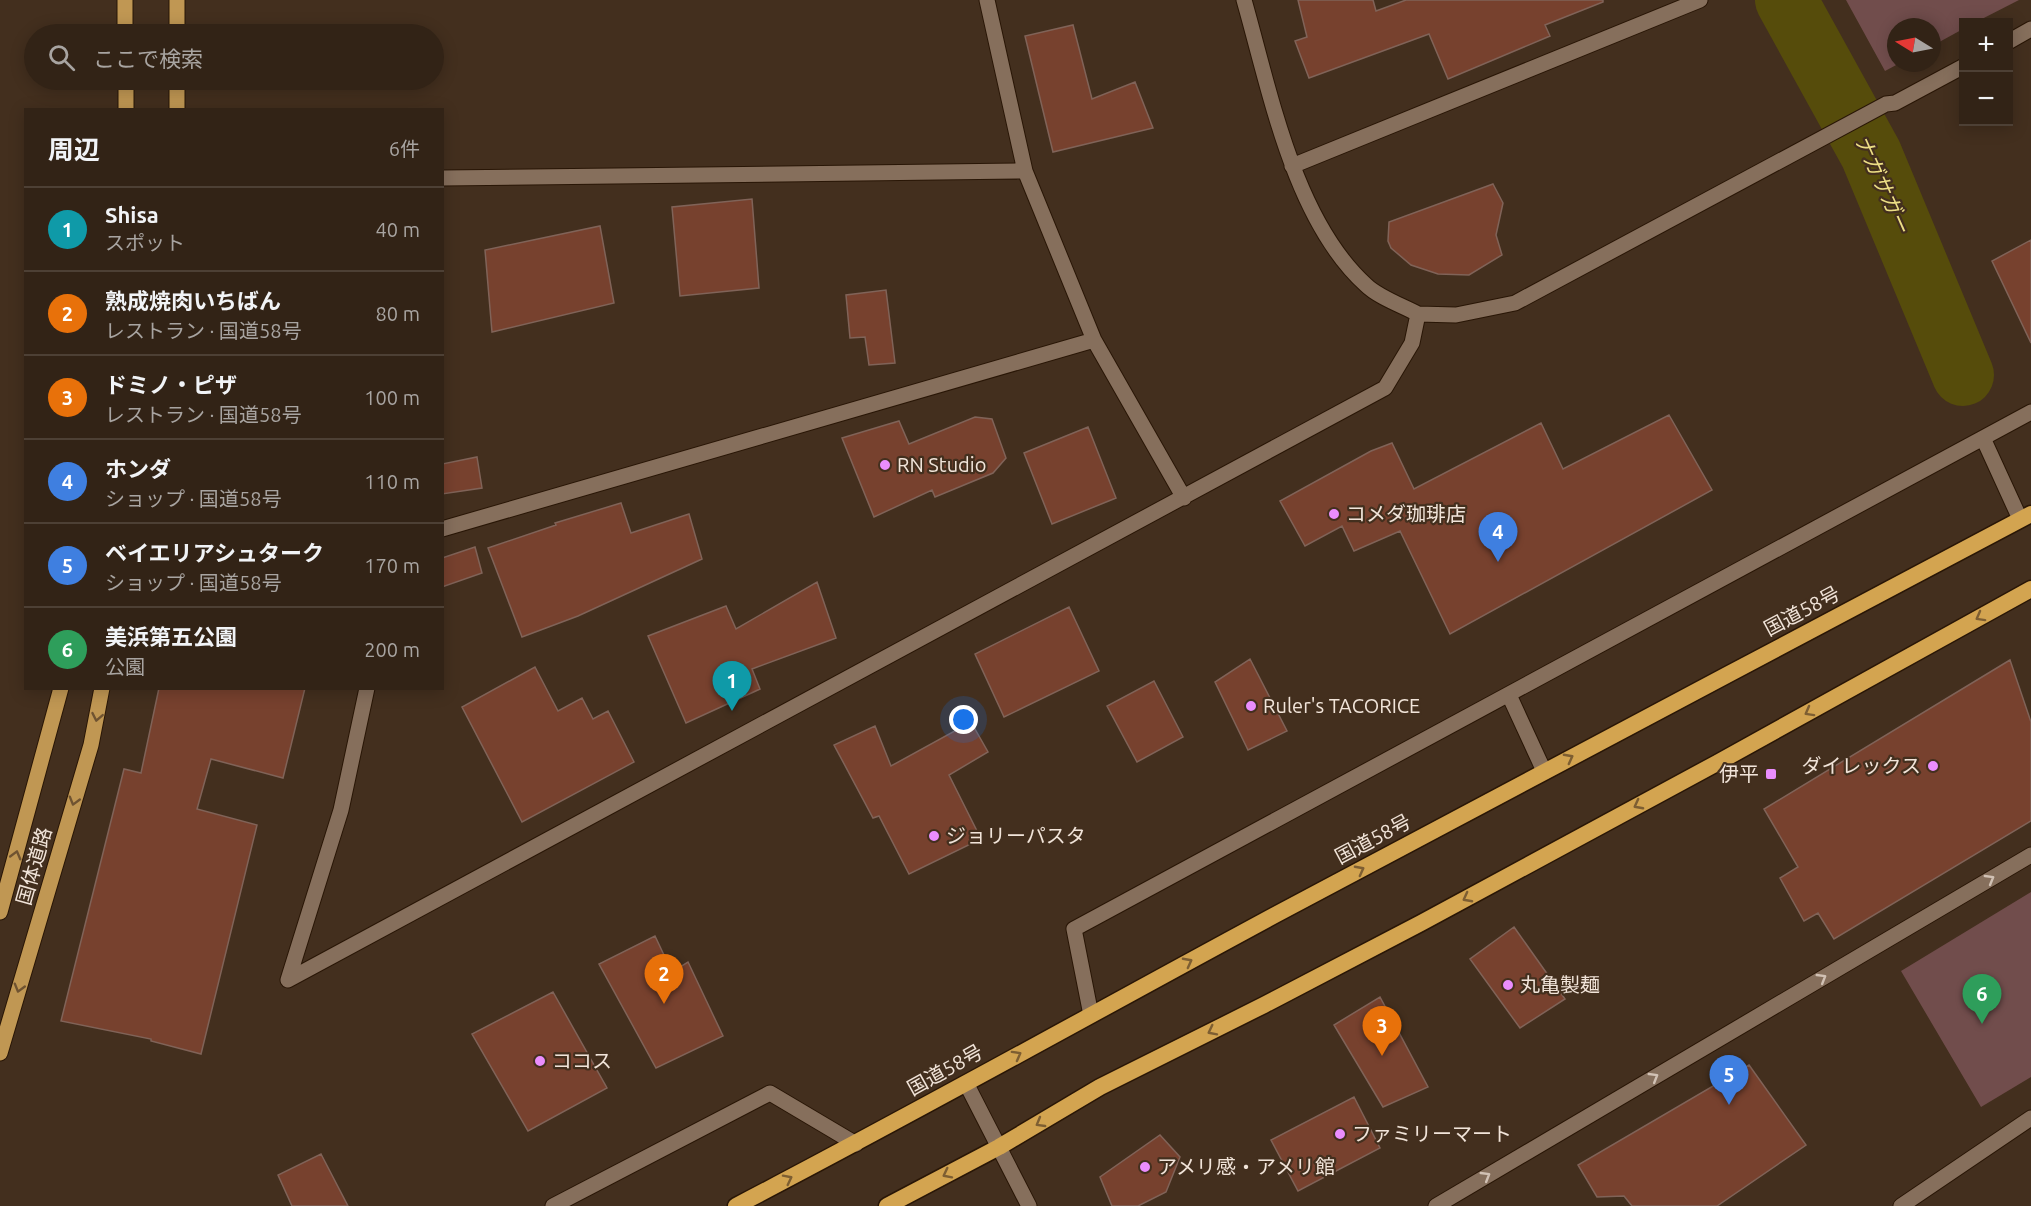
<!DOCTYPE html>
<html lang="ja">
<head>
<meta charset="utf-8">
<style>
	body { margin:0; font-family:Ubuntu,"Noto Sans JP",sans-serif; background:#3a2b1f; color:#f1f3f6 }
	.controls { position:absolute; right:18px; top:18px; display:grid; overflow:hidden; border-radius:0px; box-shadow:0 3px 15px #0003 }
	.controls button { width:54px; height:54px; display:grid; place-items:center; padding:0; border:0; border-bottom:2px solid #4d4035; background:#322316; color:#f1f3f6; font:30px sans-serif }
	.compass { position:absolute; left:1887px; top:18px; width:54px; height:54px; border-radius:50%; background:#322316; box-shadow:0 3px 15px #0003; rotate:280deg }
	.you { position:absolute; left:964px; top:720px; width:21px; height:21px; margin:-15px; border:4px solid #fff; border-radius:50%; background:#1a73e8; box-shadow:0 0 0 9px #1a73e833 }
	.badge { display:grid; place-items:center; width:39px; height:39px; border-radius:50%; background:#95b2f1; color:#fff; font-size:20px; font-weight:700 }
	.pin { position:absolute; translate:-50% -50px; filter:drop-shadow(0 2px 3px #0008) }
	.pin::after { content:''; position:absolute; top:32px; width:21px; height:18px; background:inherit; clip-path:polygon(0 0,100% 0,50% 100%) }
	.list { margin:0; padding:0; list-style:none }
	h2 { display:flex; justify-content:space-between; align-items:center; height:78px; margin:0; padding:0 24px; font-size:26px }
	h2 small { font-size:20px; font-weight:400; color:#a8a4a1 }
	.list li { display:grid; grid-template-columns:39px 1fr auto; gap:18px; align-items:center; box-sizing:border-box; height:84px; padding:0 24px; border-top:2px solid #4d4035 }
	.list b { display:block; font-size:22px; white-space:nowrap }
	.list p { margin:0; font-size:20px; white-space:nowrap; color:#a8a4a1 }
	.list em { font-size:20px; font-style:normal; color:#a8a4a1 }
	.icon { flex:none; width:33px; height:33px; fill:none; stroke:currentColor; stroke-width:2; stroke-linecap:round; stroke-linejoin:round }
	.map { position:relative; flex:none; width:2031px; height:1206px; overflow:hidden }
	.search { position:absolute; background:#322316; box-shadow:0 3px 15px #0003; left:24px; top:24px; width:420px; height:66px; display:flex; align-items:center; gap:15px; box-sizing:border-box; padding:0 21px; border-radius:33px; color:#a8a4a1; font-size:22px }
	.panel { position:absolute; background:#322316; box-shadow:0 3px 15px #0003; left:24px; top:108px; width:420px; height:582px; border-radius:0px }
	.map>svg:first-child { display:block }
	.green { fill:#714d4c }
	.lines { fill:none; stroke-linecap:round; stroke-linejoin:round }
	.river { stroke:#564c0b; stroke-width:62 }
	.building { fill:#77412e; stroke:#806358; stroke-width:1.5 }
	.service-casing { stroke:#291606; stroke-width:17 }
	.minor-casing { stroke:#291606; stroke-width:17 }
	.tertiary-casing { stroke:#291606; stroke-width:17 }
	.primary-casing { stroke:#291606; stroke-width:17 }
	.trunk-casing { stroke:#291606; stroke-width:19 }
	.service { stroke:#866f5c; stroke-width:15 }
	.minor { stroke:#866f5c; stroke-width:15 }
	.tertiary { stroke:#866f5c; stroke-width:15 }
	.primary { stroke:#c09753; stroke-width:15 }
	.trunk { stroke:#d3a450; stroke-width:16 }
	.oneway { stroke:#7d5e32 }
	.oneway2 { stroke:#6f5331 }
	.oneway3 { stroke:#d1c1b4 }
	.poi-dot { fill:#ea8dfd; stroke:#432f1e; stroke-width:2 }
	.labels { text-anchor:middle; stroke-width:4.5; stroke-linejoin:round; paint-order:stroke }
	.poi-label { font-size:20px; fill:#f1e4d9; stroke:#432f1e; text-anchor:start }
	.street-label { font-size:20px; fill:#f1e4d9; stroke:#432f1e }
	.water-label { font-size:21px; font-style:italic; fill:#ecde85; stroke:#432f1e }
</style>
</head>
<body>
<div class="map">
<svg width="2031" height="1206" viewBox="0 0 2031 1206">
	<rect width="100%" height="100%" fill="#432f1e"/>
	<path class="green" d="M 1846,0 L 2019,0 L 1976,22 L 1964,22 L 1963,29 L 1932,46 L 1932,27 L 1896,27 L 1896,63 L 1900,63 L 1885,71 Z
		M 2031,892 L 2031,1077 L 1981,1107 L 1901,971 Z"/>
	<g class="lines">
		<path class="river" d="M 1786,0 L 1871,154 L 1963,375"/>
	</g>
	<path class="building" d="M 1298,0 L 1373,0 L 1376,11 L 1406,0 L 1603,0 L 1603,2 L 1545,25 L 1550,36 L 1448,79 L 1429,34 L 1309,78 L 1295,41 L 1307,37 Z
		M 1073,25 L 1092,99 L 1135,82 L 1153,128 L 1053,152 L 1025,36 Z
		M 1493,184 L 1503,203 L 1496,235 L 1502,255 L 1469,275 L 1438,274 L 1411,265 L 1391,248 L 1388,241 L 1389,222 Z
		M 752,199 L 759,288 L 680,296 L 672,207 Z
		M 600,226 L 614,303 L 492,332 L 485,250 Z
		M 2031,240 L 2031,343 L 1992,261 Z
		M 886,290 L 895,363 L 869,365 L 865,337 L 850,338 L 846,295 Z
		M 1669,415 L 1712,490 L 1450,634 L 1400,531 L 1354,551 L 1342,526 L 1305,546 L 1280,501 L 1371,451 L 1392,443 L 1414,489 L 1541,423 L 1563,469 Z
		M 975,417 L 992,419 L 1006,458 L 993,473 L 935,497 L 932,490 L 874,517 L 842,438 L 899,421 L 909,444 Z
		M 1088,427 L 1116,498 L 1052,524 L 1024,453 Z
		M 477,457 L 482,488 L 442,494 L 442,464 Z
		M 621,503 L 631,533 L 689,514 L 702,559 L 578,616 L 522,637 L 488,548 L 556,525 L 555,523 Z
		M 475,547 L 482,573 L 442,587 L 442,558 Z
		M 817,582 L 836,638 L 752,669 L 760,689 L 686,723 L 648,636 L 726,606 L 736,629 Z
		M 1069,607 L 1099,671 L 1004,717 L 975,654 Z
		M 1250,659 L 1287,731 L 1248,750 L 1215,682 Z
		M 2010,660 L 2031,722 L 2031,821 L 1834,939 L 1818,913 L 1804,921 L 1780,878 L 1798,867 L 1764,809 Z
		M 535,667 L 558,711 L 582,698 L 593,719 L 608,711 L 634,762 L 522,822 L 462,707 Z
		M 1154,681 L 1183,737 L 1137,762 L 1107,706 Z
		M 159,688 L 305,688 L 283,778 L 211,759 L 197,809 L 257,825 L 201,1054 L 151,1041 L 151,1039 L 61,1021 L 124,769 L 141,773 Z
		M 971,722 L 988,752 L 949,775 L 981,839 L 909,874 L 879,816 L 873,818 L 834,745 L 875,726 L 891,766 Z
		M 1514,927 L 1565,999 L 1520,1028 L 1470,959 Z
		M 655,936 L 672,972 L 688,962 L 723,1036 L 656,1068 L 599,964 Z
		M 553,992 L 607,1088 L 528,1131 L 472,1034 Z
		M 1380,997 L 1428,1087 L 1383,1107 L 1334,1025 Z
		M 1749,1065 L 1806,1145 L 1717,1206 L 1632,1206 L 1624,1196 L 1597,1197 L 1578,1165 Z
		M 1354,1097 L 1380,1148 L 1298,1191 L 1271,1140 Z
		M 1160,1135 L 1180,1157 L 1166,1192 L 1138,1206 L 1112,1206 L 1100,1177 Z
		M 321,1154 L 348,1206 L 292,1206 L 278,1175 Z"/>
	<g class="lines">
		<defs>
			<path id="service" d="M 1983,438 L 2020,519
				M 1509,695 L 1544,771
				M 1091,1015 L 1074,929 L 2031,412
				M 553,1206 L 770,1093 L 856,1144"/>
			<path id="minor" d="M 987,0 L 1025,171 L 1094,340 L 1184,498
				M 1244,0 C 1270,91 1294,220 1366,285 C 1378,297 1403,306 1418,314
				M 2008,42 L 2031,29
				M 1292,166 L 1700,0
				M 442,178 L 1025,171
				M 442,529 L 1094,340
				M 367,688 L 341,810 L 288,980 L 1385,388 L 1412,343 L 1418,314 L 1456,315 L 1515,303 L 1886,104 L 1895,103 L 1964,66
				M 1436,1206 L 2031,855"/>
			<path id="tertiary" d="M 966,1083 L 1029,1206
				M 1901,1206 L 2031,1118"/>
			<path id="primary" d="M 125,0 L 125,34
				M 177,34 L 177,0
				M 126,80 L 126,110
				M 177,110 L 177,80
				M 0,912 L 61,688
				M 0,1053 L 91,745 L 102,688"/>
			<path id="trunk" d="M 736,1206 C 917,1112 1095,1012 1275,915 C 1527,780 1779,648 2031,514
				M 887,1206 L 999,1147 L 1100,1087 L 1264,1005 L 1421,923 L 1717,763 L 2031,589"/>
		</defs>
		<use href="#service" class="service-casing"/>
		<use href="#minor" class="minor-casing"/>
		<use href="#tertiary" class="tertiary-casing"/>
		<use href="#primary" class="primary-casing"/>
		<use href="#trunk" class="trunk-casing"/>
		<use href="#service" class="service"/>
		<use href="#minor" class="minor"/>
		<use href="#tertiary" class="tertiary"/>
		<use href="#primary" class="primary"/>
		<use href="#trunk" class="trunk"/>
	</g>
	<defs><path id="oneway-chevron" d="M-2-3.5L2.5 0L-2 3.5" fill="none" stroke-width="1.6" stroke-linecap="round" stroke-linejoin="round" transform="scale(1.5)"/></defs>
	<g class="oneway">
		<use href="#oneway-chevron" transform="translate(1980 617) rotate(151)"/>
		<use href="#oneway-chevron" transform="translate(1809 712) rotate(151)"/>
		<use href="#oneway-chevron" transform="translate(1569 758) rotate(-28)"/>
		<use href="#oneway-chevron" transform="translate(1638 805) rotate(152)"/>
		<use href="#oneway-chevron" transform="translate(1360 870) rotate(-28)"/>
		<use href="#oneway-chevron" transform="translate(1467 898) rotate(152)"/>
		<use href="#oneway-chevron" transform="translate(1188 962) rotate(-28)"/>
		<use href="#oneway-chevron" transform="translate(1212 1031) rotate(153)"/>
		<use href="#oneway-chevron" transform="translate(1017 1055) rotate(-29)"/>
		<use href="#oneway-chevron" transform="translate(1040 1123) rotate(150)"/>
		<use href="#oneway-chevron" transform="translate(947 1174) rotate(153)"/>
		<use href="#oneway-chevron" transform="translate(788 1179) rotate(-27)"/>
	</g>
	<g class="oneway2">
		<use href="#oneway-chevron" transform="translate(97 717) rotate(101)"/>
		<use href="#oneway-chevron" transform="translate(74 801) rotate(106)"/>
		<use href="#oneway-chevron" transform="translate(16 855) rotate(-75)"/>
		<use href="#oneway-chevron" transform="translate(19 988) rotate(106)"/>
	</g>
	<g class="oneway3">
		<use href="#oneway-chevron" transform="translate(1990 879) rotate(-30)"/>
		<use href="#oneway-chevron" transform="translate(1822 978) rotate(-31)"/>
		<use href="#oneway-chevron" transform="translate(1654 1077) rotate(-31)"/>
		<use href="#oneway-chevron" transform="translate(1486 1176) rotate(-31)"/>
	</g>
	<g class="poi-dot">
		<circle cx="885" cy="465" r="6"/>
		<circle cx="1334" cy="514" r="6"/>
		<circle cx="1251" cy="706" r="6"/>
		<circle cx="1933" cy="766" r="6"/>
		<rect x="1765" y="768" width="12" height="12" rx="3"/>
		<circle cx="934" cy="836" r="6"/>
		<circle cx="1508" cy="985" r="6"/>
		<circle cx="540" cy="1061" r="6"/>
		<circle cx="1340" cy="1134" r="6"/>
		<circle cx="1145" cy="1167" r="6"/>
	</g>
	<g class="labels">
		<g class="poi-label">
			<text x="897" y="472">RN Studio</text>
			<text x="1346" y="521">コメダ珈琲店</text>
			<text x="1263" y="713">Ruler's TACORICE</text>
			<text x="1921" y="773" text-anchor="end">ダイレックス</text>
			<text x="1759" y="781" text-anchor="end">伊平</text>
			<text x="946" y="843">ジョリーパスタ</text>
			<text x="1520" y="992">丸亀製麺</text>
			<text x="552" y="1068">ココス</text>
			<text x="1352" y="1141">ファミリーマート</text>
			<text x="1157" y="1174">アメリ感・アメリ館</text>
		</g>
		<g class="street-label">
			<text transform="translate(1802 611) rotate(-28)" y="7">国道58号</text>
			<text transform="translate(1373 839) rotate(-28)" y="7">国道58号</text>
			<text transform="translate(34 866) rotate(-74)" y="7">国体道路</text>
			<text transform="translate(945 1070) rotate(-29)" y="7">国道58号</text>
		</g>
		<g class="water-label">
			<text transform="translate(1882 184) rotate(66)" y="7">ナガサガー</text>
		</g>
	</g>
</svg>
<div class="controls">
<button>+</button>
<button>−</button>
</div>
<svg class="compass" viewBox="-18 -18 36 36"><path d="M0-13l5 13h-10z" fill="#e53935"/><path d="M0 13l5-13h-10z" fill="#a8a4a1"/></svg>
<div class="you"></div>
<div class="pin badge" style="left:732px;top:711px;background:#0f9aa8">1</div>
<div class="pin badge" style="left:664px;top:1004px;background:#e8710a">2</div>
<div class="pin badge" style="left:1382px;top:1056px;background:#e8710a">3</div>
<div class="pin badge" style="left:1498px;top:562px;background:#3f7fe0">4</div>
<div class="pin badge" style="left:1729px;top:1105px;background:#3f7fe0">5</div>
<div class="pin badge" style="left:1982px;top:1024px;background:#2e9e5b">6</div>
<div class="search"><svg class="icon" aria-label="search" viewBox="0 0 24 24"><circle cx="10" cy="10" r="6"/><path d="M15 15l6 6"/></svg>ここで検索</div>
<section class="panel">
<h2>周辺<small>6件</small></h2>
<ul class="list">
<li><span class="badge" style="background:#0f9aa8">1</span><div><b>Shisa</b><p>スポット</p></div><em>40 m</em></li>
<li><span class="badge" style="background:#e8710a">2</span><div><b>熟成焼肉いちばん</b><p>レストラン · 国道58号</p></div><em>80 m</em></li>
<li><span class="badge" style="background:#e8710a">3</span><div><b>ドミノ・ピザ</b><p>レストラン · 国道58号</p></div><em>100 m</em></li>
<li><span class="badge" style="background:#3f7fe0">4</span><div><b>ホンダ</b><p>ショップ · 国道58号</p></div><em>110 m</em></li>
<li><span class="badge" style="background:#3f7fe0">5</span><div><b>ベイエリアシュターク</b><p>ショップ · 国道58号</p></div><em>170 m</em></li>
<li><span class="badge" style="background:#2e9e5b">6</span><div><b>美浜第五公園</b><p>公園</p></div><em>200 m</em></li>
</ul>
</section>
</div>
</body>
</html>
